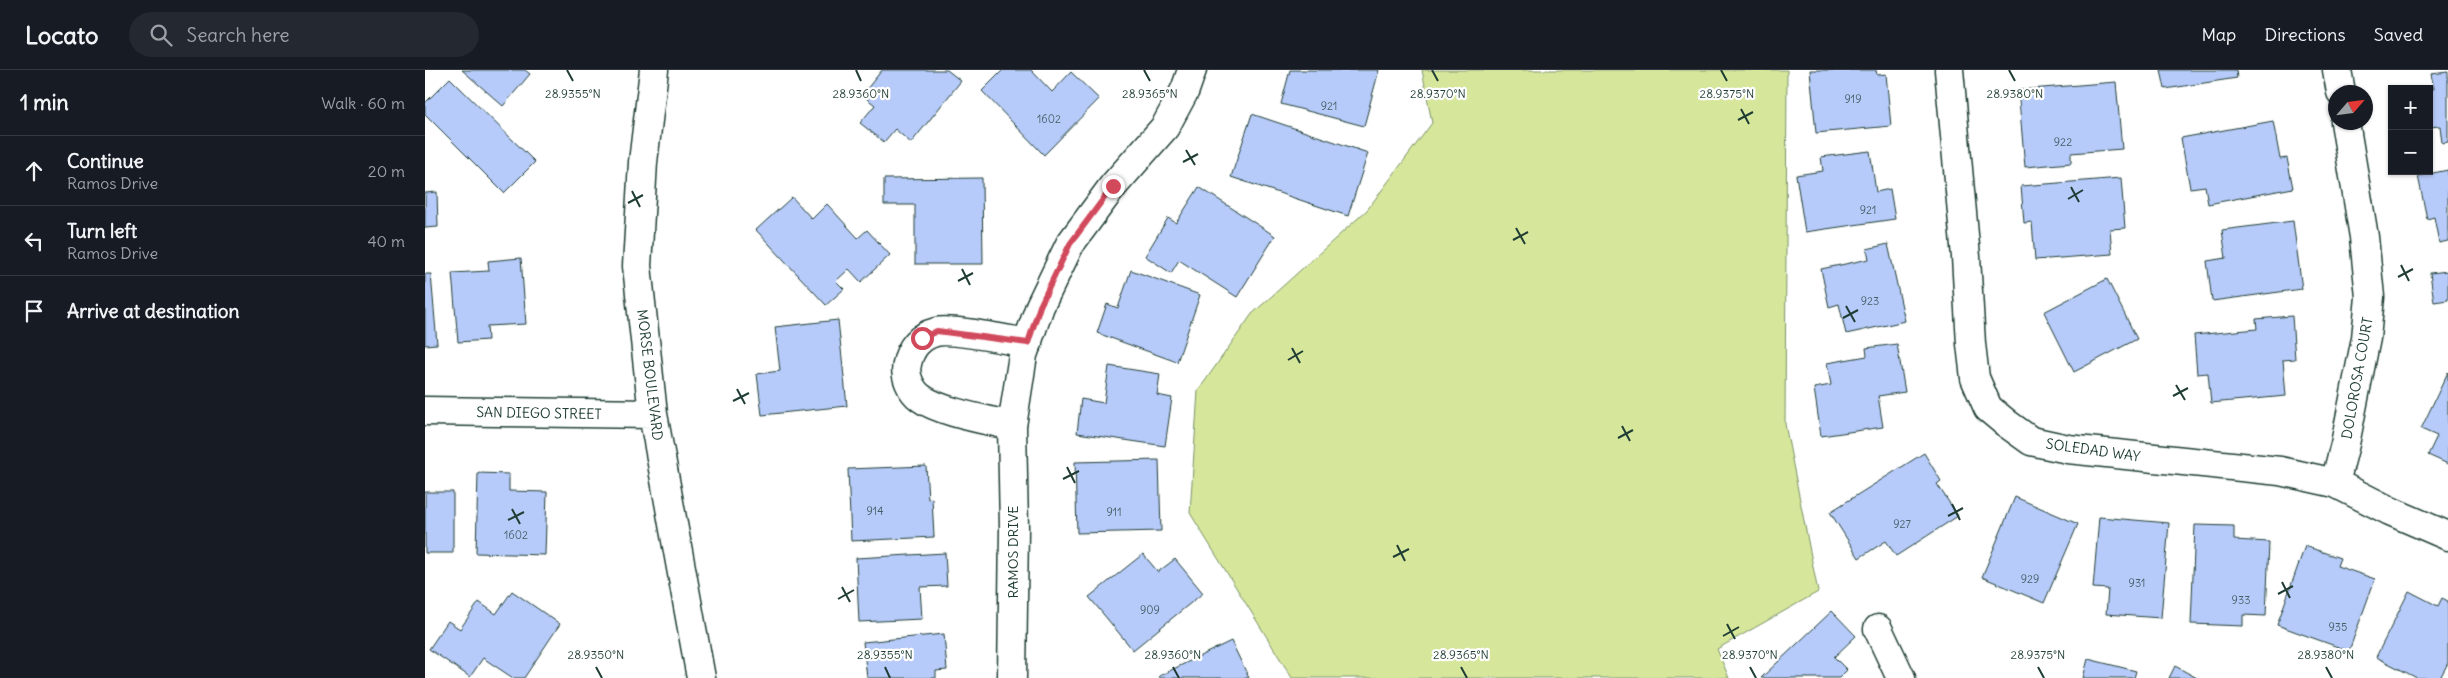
<!DOCTYPE html>
<html lang="en">
<head>
<meta charset="utf-8">
<style>
	body { margin:0; font-family:Delius,sans-serif; background:#242831; color:#f1f3f6 }
	.controls { position:absolute; right:15px; top:15px; display:grid; overflow:hidden; border-radius:0px; box-shadow:0 1px 4px #0004 }
	.controls button { width:45px; height:45px; display:grid; place-items:center; padding:0; border:0; border-bottom:1px solid #363941; background:#171b24; color:#f1f3f6; font:25px sans-serif }
	.compass { position:absolute; left:1903px; top:15px; width:45px; height:45px; border-radius:50%; background:#171b24; box-shadow:0 1px 4px #0004; rotate:62deg }
	.stop { position:absolute; width:15px; height:15px; margin:-11px; border:4px solid #d1495b; border-radius:50%; background:#fff }
	.stop.end { background:#d1495b; border-color:#fff; box-shadow:0 1px 5px #0008 }
	.list { margin:0; padding:0; list-style:none }
	h2 { display:flex; justify-content:space-between; align-items:center; height:65px; margin:0; padding:0 20px; font-size:21px }
	h2 small { font-size:16px; font-weight:400; color:#9ea1a6 }
	.list li { display:grid; grid-template-columns:32px 1fr auto; gap:15px; align-items:center; box-sizing:border-box; height:70px; padding:0 20px; border-top:1px solid #363941 }
	.list b { display:block; font-size:19px; white-space:nowrap }
	.list p { margin:0; font-size:16px; white-space:nowrap; color:#9ea1a6 }
	.list em { font-size:16px; font-style:normal; color:#9ea1a6 }
	.icon { flex:none; width:28px; height:28px; fill:none; stroke:currentColor; stroke-width:2; stroke-linecap:round; stroke-linejoin:round }
	.map { position:relative; flex:none; width:2023px; height:608px; overflow:hidden }
	header { display:flex; align-items:center; gap:30px; box-sizing:border-box; height:70px; padding:0 25px; background:#171b24; border-bottom:1px solid #363941 }
	header strong { font-size:24px }
	nav { display:flex; gap:28px; margin-inline-start:auto; font-size:18px }
	.search { width:350px; height:45px; background:#242831; display:flex; align-items:center; gap:12px; box-sizing:border-box; padding:0 18px; border-radius:28px; color:#9ea1a6; font-size:19px }
	main { display:flex }
	aside { flex:1; background:#171b24 }
	.map>svg:first-child { display:block }
	.green { fill:#d6e79b; stroke:#7a9268 }
	.building { fill:#b7cbfa; stroke:#1f3d34 }
	.lines { fill:none; stroke-linecap:round; stroke-linejoin:round }
	.minor-casing { stroke:#1f3d34; stroke-width:31 }
	.minor { stroke:#fff; stroke-width:28 }
	.route { stroke:#d1495b; stroke-width:6 }
	.ticks { fill:none; stroke:#1f3d34; stroke-width:2 }
	.labels { text-anchor:middle; stroke-width:4.5; stroke-linejoin:round; paint-order:stroke }
	.number-label { font-size:11px; fill:#456066 }
	.street-label { font-size:14px; fill:#1f3d34; stroke:#fff }
	.ticks-label { font-size:12px; text-anchor:middle; fill:#1f3d34; stroke:#fff; stroke-width:4.5; stroke-linejoin:round; paint-order:stroke }
</style>
</head>
<body>
<header>
<strong>Locato</strong>
<div class="search"><svg class="icon" aria-label="search" viewBox="0 0 24 24"><circle cx="10" cy="10" r="6"/><path d="M15 15l6 6"/></svg>Search here</div>
<nav><a>Map</a><a>Directions</a><a>Saved</a></nav>
</header>
<main>
<aside>
<h2>1 min<small>Walk · 60 m</small></h2>
<ul class="list">
<li><svg class="icon" aria-label="ahead" viewBox="0 0 24 24"><path d="M12 20V5M6 11l6-6 6 6"/></svg><div><b>Continue</b><p>Ramos Drive</p></div><em>20 m</em></li>
<li><svg class="icon" aria-label="left" viewBox="0 0 24 24"><path d="M17 20v-9H6M10 6l-5 5 5 5"/></svg><div><b>Turn left</b><p>Ramos Drive</p></div><em>40 m</em></li>
<li><svg class="icon" aria-label="arrive" viewBox="0 0 24 24"><path d="M6 21V4h12l-3 4 3 4H6"/></svg><div><b>Arrive at destination</b></div></li>
</ul>
</aside>
<div class="map">
<svg width="2023" height="608" viewBox="0 0 2023 608">
	<rect width="100%" height="100%" fill="#fff"/>
	<filter id="ink" filterUnits="userSpaceOnUse"><feTurbulence type="fractalNoise" baseFrequency=".02" numOctaves="2"/><feDisplacementMap in="SourceGraphic" scale="10" xChannelSelector="R" yChannelSelector="G"/><feConvolveMatrix kernelMatrix="1 2 1 2 8 2 1 2 1" color-interpolation-filters="sRGB"/></filter>
	<g filter="url(#ink)">
		<path class="green" d="M 997,0 L 1362,0 L 1360,354 L 1393,522 L 1292,579 L 1304,608 L 867,608 L 765,443 L 773,321 L 827,244 L 942,140 L 1007,53 Z"/>
		<path class="building" d="M 37,0 L 100,0 L 105,4 L 78,36 Z
			M 457,0 L 522,0 L 536,11 L 486,73 L 470,59 L 459,72 L 435,53 L 450,35 L 437,25 Z
			M 578,0 L 606,0 L 627,22 L 646,2 L 674,29 L 619,85 L 557,21 Z
			M 865,0 L 954,0 L 939,56 L 856,34 Z
			M 1385,0 L 1451,0 L 1452,5 L 1461,4 L 1466,56 L 1391,63 Z
			M 1736,0 L 1811,0 L 1812,8 L 1740,19 Z
			M 2023,2 L 2023,72 L 2017,73 L 2015,56 L 2004,57 L 2004,19 L 2009,19 L 2006,4 Z
			M 25,8 L 110,92 L 79,123 L 0,44 L 0,33 Z
			M 1691,12 L 1697,79 L 1646,83 L 1646,93 L 1600,97 L 1593,20 Z
			M 827,44 L 943,83 L 923,146 L 806,107 Z
			M 1848,51 L 1855,89 L 1862,88 L 1868,118 L 1783,134 L 1780,116 L 1765,118 L 1756,68 Z
			M 1445,81 L 1451,122 L 1465,119 L 1470,149 L 1380,162 L 1371,105 L 1398,101 L 1396,87 Z
			M 2023,100 L 2023,171 L 2014,173 L 2009,147 L 2002,149 L 1993,106 Z
			M 557,108 L 558,194 L 490,194 L 490,135 L 459,135 L 459,109 Z
			M 1696,108 L 1700,158 L 1685,159 L 1687,184 L 1610,190 L 1607,152 L 1599,153 L 1596,116 Z
			M 774,117 L 850,166 L 812,227 L 754,190 L 746,203 L 720,186 L 743,148 L 751,153 Z
			M 12,122 L 13,157 L 0,158 L 0,123 Z
			M 367,127 L 387,149 L 402,134 L 433,168 L 442,160 L 465,185 L 436,212 L 424,199 L 411,211 L 419,219 L 401,235 L 331,160 Z
			M 1868,151 L 1877,219 L 1787,231 L 1782,191 L 1801,188 L 1797,160 Z
			M 1463,174 L 1480,251 L 1421,264 L 1414,234 L 1404,237 L 1396,199 L 1444,189 L 1442,179 Z
			M 96,188 L 101,254 L 62,256 L 63,270 L 33,272 L 27,203 L 64,201 L 63,191 Z
			M 706,200 L 775,225 L 752,292 L 672,263 L 682,234 L 693,238 Z
			M 2023,201 L 2023,230 L 2009,232 L 2005,203 Z
			M 0,204 L 6,204 L 12,274 L 0,275 Z
			M 1682,209 L 1712,269 L 1649,302 L 1619,242 Z
			M 1867,246 L 1870,289 L 1858,290 L 1861,326 L 1786,333 L 1783,303 L 1772,304 L 1769,265 L 1832,259 L 1831,249 Z
			M 413,250 L 422,336 L 337,345 L 332,304 L 355,301 L 350,257 Z
			M 1472,274 L 1480,322 L 1453,326 L 1458,357 L 1396,366 L 1389,318 L 1406,315 L 1402,293 L 1442,286 L 1441,278 Z
			M 684,296 L 735,304 L 732,325 L 747,328 L 740,376 L 652,363 L 656,329 L 679,333 Z
			M 2023,302 L 2023,394 L 2003,385 L 2012,366 L 1996,359 Z
			M 1499,383 L 1516,411 L 1512,414 L 1533,446 L 1471,486 L 1461,471 L 1434,488 L 1405,442 Z
			M 734,390 L 736,461 L 652,463 L 650,392 Z
			M 501,396 L 503,429 L 507,428 L 509,467 L 426,471 L 423,399 Z
			M 53,403 L 84,404 L 84,421 L 122,422 L 120,485 L 51,483 Z
			M 0,422 L 28,422 L 28,483 L 0,483 Z
			M 1590,427 L 1653,454 L 1619,533 L 1557,507 Z
			M 1674,447 L 1744,453 L 1736,548 L 1681,544 L 1683,519 L 1668,518 Z
			M 1770,455 L 1809,456 L 1809,470 L 1844,472 L 1841,546 L 1818,545 L 1818,556 L 1766,554 Z
			M 1880,476 L 1915,488 L 1912,496 L 1950,509 L 1924,581 L 1852,555 Z
			M 520,483 L 522,516 L 495,517 L 497,549 L 434,552 L 431,488 Z
			M 718,484 L 733,502 L 750,489 L 778,523 L 708,580 L 664,527 Z
			M 87,521 L 135,554 L 99,608 L 88,608 L 58,588 L 45,607 L 4,579 L 23,551 L 35,559 L 54,532 L 71,544 Z
			M 1984,521 L 2013,536 L 2017,528 L 2023,531 L 2023,593 L 2015,608 L 1992,608 L 1951,587 Z
			M 1407,541 L 1431,566 L 1409,587 L 1422,600 L 1414,608 L 1336,608 Z
			M 519,564 L 522,600 L 511,601 L 511,608 L 442,608 L 438,572 Z
			M 806,571 L 824,608 L 735,608 L 734,606 Z
			M 1663,589 L 1711,601 L 1709,608 L 1658,608 Z
			M 1750,596 L 1772,608 L 1744,608 Z"/>
		<g class="lines">
			<defs>
				<path id="minor" d="M 229,0 L 218,92 L 212,196 L 228,344 L 276,608
					M 1524,0 L 1541,187 L 1546,274 L 1550,308 L 1563,338 L 1581,353 L 1606,371 L 1643,379 L 1855,401 L 1910,413 L 1965,441 L 2023,466
					M 1912,0 L 1916,22
					M 0,341 L 228,344
					M 587,356 C 563,350 515,342 496,328 C 486,321 479,305 482,294 C 485,278 495,266 511,262 C 526,258 584,270 603,273
					M 1910,413 L 1920,374 L 1941,268 L 1945,227 L 1939,167 L 1920,52
					M 1453,559 L 1476,608
					M 587,608 L 589,458 L 587,356 L 598,285 L 615,236 L 645,174 L 688,116 L 740,57 L 760,20 L 767,0"/>
			</defs>
			<use href="#minor" class="minor-casing"/>
			<use href="#minor" class="minor"/>
		</g>
	</g>
	<g class="lines" filter="url(#ink)">
		<path class="route" d="M 497,268 L 512,261 L 603,273 L 615,236 L 645,174 L 688,116"/>
	</g>
	<path class="ticks" d="M 142,0 L 148,11M 431,0 L 436,11M 719,0 L 725,11M 1007,0 L 1013,11M 1296,0 L 1302,11M 1584,0 L 1590,11M 1316,39 L 1324,54M 1313,50 L 1328,42M 761,80 L 770,95M 758,92 L 773,84M 1646,117 L 1654,132M 207,121 L 215,137M 1643,129 L 1658,120M 203,133 L 218,125M 1091,158 L 1100,174M 1088,170 L 1103,162M 1976,195 L 1984,211M 537,199 L 545,215M 1973,207 L 1988,199M 533,211 L 548,203M 1421,236 L 1430,252M 1418,248 L 1433,240M 867,278 L 875,293M 863,290 L 878,281M 1751,315 L 1760,330M 312,319 L 320,334M 1748,326 L 1763,318M 308,331 L 324,323M 1197,356 L 1205,371M 1193,368 L 1208,360M 642,397 L 650,413M 638,409 L 654,401M 1527,434 L 1535,450M 87,439 L 95,454M 1523,446 L 1538,438M 83,450 L 99,442M 972,475 L 980,491M 968,487 L 984,479M 1857,512 L 1865,528M 417,517 L 425,532M 1853,524 L 1868,516M 413,529 L 429,520M 1302,554 L 1310,569M 1298,566 L 1314,557M 171,597 L 177,608M 460,597 L 465,608M 748,597 L 754,608M 1036,597 L 1042,608M 1325,597 L 1331,608M 1613,597 L 1619,608M 1901,597 L 1907,608"/>
	<g class="labels">
		<g class="number-label">
			<text x="1428" y="33">919</text>
			<text x="904" y="40">921</text>
			<text x="624" y="53">1602</text>
			<text x="1638" y="76">922</text>
			<text x="1443" y="144">921</text>
			<text x="1445" y="235">923</text>
			<text x="450" y="445">914</text>
			<text x="689" y="446">911</text>
			<text x="1477" y="458">927</text>
			<text x="91" y="469">1602</text>
			<text x="1605" y="513">929</text>
			<text x="1712" y="517">931</text>
			<text x="1816" y="534">933</text>
			<text x="725" y="544">909</text>
			<text x="1913" y="561">935</text>
		</g>
		<g class="street-label">
			<text transform="translate(225 305) rotate(83)" y="5">MORSE BOULEVARD</text>
			<text transform="translate(1932 308) rotate(-80)" y="5">DOLOROSA COURT</text>
			<text transform="translate(114 343) rotate(1)" y="5">SAN DIEGO STREET</text>
			<text transform="translate(1668 380) rotate(8)" y="5">SOLEDAD WAY</text>
			<text transform="translate(588 482) rotate(-90)" y="5">RAMOS DRIVE</text>
		</g>
	</g>
	<g class="ticks-label">
		<text x="148" y="28">28.9355°N</text>
		<text x="436" y="28">28.9360°N</text>
		<text x="725" y="28">28.9365°N</text>
		<text x="1013" y="28">28.9370°N</text>
		<text x="1302" y="28">28.9375°N</text>
		<text x="1590" y="28">28.9380°N</text>
		<text x="171" y="589">28.9350°N</text>
		<text x="460" y="589">28.9355°N</text>
		<text x="748" y="589">28.9360°N</text>
		<text x="1036" y="589">28.9365°N</text>
		<text x="1325" y="589">28.9370°N</text>
		<text x="1613" y="589">28.9375°N</text>
		<text x="1901" y="589">28.9380°N</text>
	</g>
</svg>
<div class="controls">
<button>+</button>
<button>−</button>
</div>
<svg class="compass" viewBox="-18 -18 36 36"><path d="M0-13l5 13h-10z" fill="#e53935"/><path d="M0 13l5-13h-10z" fill="#9ea1a6"/></svg>
<div class="stop" style="left:497px;top:268px"></div>
<div class="stop end" style="left:688px;top:116px"></div>
</div>
</main>
</body>
</html>
